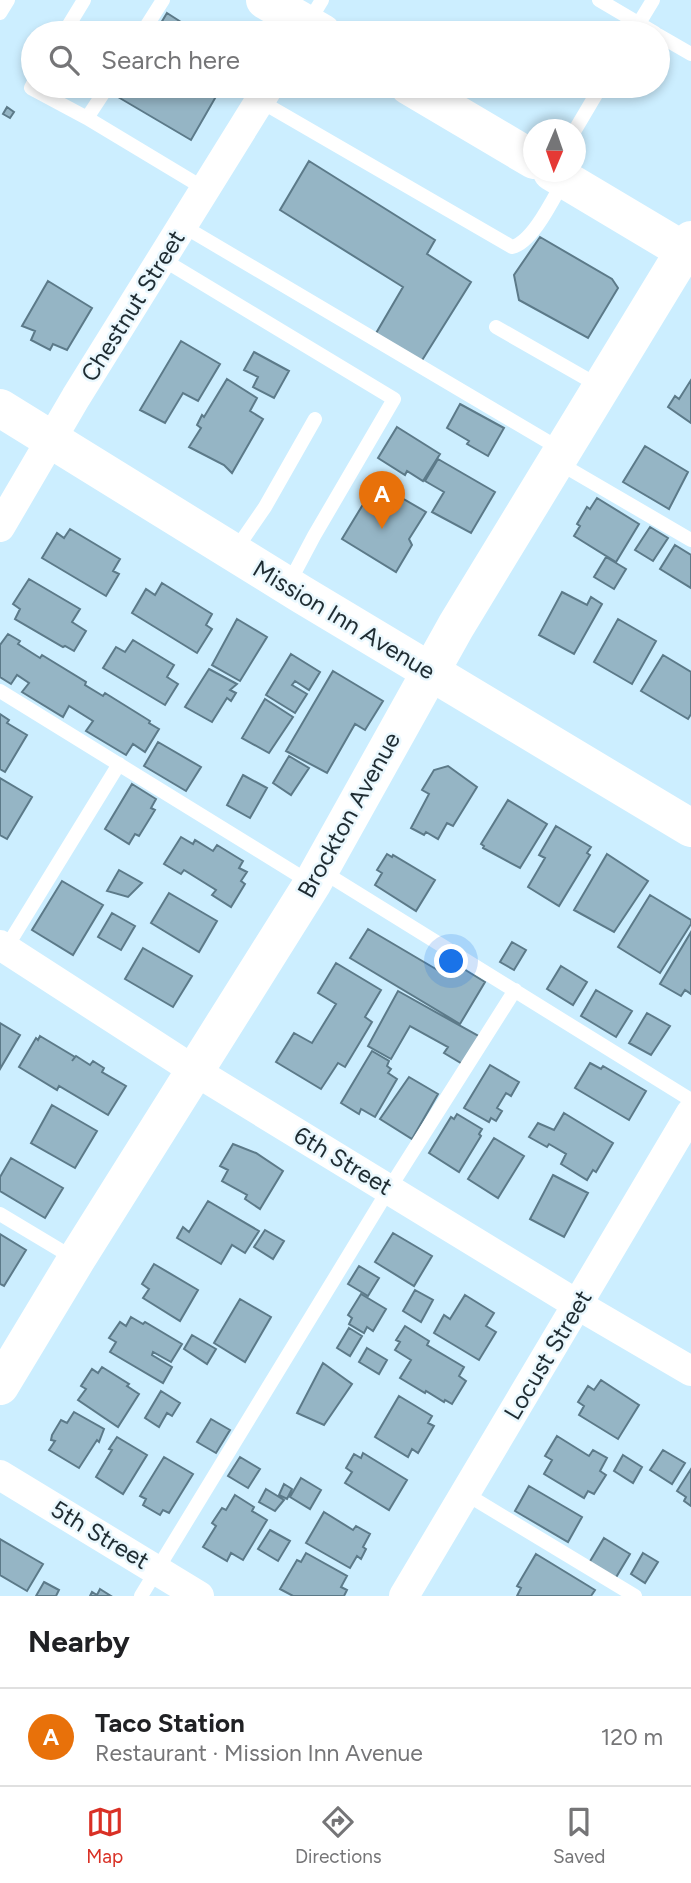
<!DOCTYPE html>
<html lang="en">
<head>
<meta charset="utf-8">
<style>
	body { margin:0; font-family:Figtree,sans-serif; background:#f2f2f2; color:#202124 }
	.compass { position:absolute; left:523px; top:119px; width:63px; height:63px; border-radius:50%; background:#fff; box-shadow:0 4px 10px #0003; rotate:182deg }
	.you { position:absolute; left:452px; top:962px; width:24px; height:24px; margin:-18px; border:5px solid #fff; border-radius:50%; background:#1a73e8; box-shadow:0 0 0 10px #1a73e833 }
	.badge { display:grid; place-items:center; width:46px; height:46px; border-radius:50%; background:#d93025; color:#fff; font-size:23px; font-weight:700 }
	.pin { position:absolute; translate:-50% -58px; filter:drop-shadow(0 2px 4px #0008) }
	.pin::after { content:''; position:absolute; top:37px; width:24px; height:21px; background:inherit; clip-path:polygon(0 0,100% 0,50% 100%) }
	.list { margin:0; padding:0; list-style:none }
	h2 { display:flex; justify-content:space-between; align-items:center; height:91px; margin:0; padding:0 28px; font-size:30px }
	h2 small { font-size:23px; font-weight:400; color:#757577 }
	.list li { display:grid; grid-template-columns:46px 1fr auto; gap:21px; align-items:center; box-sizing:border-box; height:98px; padding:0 28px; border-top:2px solid #e0e0e0 }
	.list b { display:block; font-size:26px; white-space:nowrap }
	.list p { margin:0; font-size:23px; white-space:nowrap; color:#757577 }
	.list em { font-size:23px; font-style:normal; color:#757577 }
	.icon { flex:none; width:38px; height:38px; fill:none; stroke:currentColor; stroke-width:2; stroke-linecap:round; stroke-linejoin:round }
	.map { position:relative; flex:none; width:691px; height:1596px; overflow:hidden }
	.search { position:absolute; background:#fff; box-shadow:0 4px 10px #0003; left:21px; right:21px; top:21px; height:77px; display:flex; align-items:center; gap:18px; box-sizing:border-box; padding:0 24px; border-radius:38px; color:#757577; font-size:26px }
	.sheet { height:189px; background:#fff }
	nav { display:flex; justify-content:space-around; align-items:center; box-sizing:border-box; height:98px; border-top:2px solid #e0e0e0; background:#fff; font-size:19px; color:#757577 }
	nav a { display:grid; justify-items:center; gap:4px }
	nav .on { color:#d93025 }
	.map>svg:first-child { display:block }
	.building { fill:#95b5c5; stroke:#5c7a89; stroke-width:2 }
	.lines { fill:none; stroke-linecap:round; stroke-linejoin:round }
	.lane { stroke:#fff; stroke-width:14 }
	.street { stroke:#fff; stroke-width:30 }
	.secondary { stroke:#fff; stroke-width:38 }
	.primary { stroke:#fff; stroke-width:38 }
	.labels { text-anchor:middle; stroke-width:5; stroke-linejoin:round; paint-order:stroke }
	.street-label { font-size:24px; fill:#1f2c32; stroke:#eaf8fe }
</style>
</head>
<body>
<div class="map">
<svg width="691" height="1596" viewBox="0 0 691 1596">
	<rect width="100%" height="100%" fill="#cef"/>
	<path class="building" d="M 167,13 L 198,33 L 155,33 Z
		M 124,86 L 222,86 L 191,140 L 118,97 Z
		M 7,107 L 14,112 L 10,118 L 3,114 Z
		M 309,161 L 435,240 L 427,254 L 471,282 L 421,362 L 375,335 L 403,287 L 280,210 Z
		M 540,237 L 612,279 L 618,288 L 588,338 L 519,300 L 514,275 Z
		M 48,281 L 92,308 L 67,350 L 53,344 L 50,350 L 31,340 L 35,331 L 22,326 Z
		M 181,341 L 220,364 L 198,401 L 183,393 L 165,423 L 140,410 Z
		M 254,352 L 289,371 L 274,398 L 253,387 L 258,377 L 244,370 Z
		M 227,379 L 257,398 L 250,411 L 263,419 L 232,473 L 224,465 L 189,447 L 201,428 L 197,425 L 202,415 L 204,417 Z
		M 691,380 L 691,423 L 668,407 L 675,396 L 679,399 Z
		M 460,404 L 504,428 L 488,456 L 467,444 L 469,441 L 447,428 Z
		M 397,427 L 440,454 L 423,481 L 407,471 L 405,475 L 378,458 Z
		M 645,446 L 688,472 L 669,509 L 623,482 Z
		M 438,459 L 495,492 L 471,533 L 432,512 L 444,492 L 425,481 Z
		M 376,483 L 426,512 L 409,539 L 412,545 L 396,572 L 342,539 Z
		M 597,498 L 639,524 L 616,562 L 574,536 L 580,526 L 577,524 L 587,507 L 590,509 Z
		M 650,527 L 668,538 L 653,561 L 635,550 Z
		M 70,529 L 120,559 L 113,571 L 119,574 L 106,596 L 42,558 L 57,533 L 64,538 Z
		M 675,545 L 691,555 L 691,588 L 660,569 Z
		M 606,557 L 626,569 L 614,589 L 594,577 Z
		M 29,579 L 80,609 L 72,622 L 86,631 L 74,651 L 65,646 L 63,647 L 15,619 L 20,609 L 13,604 Z
		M 162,583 L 212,614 L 206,625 L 212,629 L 197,653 L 132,613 L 146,589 L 155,595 Z
		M 562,592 L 587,605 L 591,597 L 602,604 L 574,654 L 539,635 Z
		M 237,619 L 267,637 L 240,681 L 212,665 Z
		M 618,619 L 656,641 L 632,684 L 594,662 Z
		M 8,634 L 20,641 L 18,644 L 40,658 L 42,655 L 86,682 L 85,685 L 103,696 L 105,693 L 150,721 L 149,723 L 159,729 L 145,752 L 133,744 L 126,755 L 86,731 L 93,721 L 69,706 L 63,717 L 22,692 L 29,683 L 17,675 L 11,684 L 0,677 L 0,645 Z
		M 133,640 L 174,665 L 167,677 L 178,684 L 165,705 L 103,668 L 116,647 L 125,652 Z
		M 291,654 L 320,672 L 309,690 L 295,681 L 292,685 L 307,694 L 295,713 L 266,695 Z
		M 663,655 L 691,672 L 691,714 L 688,719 L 641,691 Z
		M 209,669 L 237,684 L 230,690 L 236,693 L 231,701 L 227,698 L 212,722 L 185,707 Z
		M 333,671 L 383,701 L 365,730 L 355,724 L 327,773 L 286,751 Z
		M 265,699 L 293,717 L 269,753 L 242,738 Z
		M 0,714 L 9,720 L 7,723 L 27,735 L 5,772 L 0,769 Z
		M 158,742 L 201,767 L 186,791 L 144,766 Z
		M 289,756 L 309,768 L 291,795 L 273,783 Z
		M 448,766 L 477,787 L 453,826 L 447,823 L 438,839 L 426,832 L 424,835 L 411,828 L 429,794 L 422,790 L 434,770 Z
		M 243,775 L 267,788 L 250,818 L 227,805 Z
		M 0,778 L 32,797 L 7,839 L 0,835 Z
		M 132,784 L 156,799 L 151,808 L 155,810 L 139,836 L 135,834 L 129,844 L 105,829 Z
		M 508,800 L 547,824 L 520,868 L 483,848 L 484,846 L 481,844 Z
		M 556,826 L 591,847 L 587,853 L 590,855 L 559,906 L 528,887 L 545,858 L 539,855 Z
		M 181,837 L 193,844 L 195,840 L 213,851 L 217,845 L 243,861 L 239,868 L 247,872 L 241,881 L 245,884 L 231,907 L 212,895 L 216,890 L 184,870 L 181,874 L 164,864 Z
		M 387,854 L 392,857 L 393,855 L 435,880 L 416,911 L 375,885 L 382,873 L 377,870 Z
		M 607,854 L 648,881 L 614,932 L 574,910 Z
		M 119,870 L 142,883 L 128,897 L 107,891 Z
		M 62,881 L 103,905 L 73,955 L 32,930 Z
		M 169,893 L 217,921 L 199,952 L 151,923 Z
		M 650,895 L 691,920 L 691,924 L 660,973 L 618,947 Z
		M 112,913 L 135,926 L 121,950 L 98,937 Z
		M 368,929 L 446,975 L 454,963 L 485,982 L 460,1024 L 350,958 Z
		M 691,932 L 691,994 L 685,990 L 681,996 L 660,984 Z
		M 512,942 L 526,950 L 514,970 L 500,962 Z
		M 143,948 L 192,976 L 173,1007 L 125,979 Z
		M 336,963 L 381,990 L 365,1017 L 372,1022 L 345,1067 L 338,1063 L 321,1089 L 276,1062 L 294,1033 L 312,1043 L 336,1004 L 318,993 Z
		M 561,966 L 587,982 L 573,1005 L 547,989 Z
		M 596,990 L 632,1011 L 616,1037 L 581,1016 Z
		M 398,991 L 482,1038 L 466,1066 L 444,1053 L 448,1047 L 410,1026 L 391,1059 L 368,1046 Z
		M 647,1013 L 670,1026 L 651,1055 L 629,1043 Z
		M 0,1023 L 20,1035 L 0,1069 Z
		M 40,1036 L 75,1057 L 72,1061 L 76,1056 L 90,1065 L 93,1061 L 104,1068 L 102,1072 L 126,1086 L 108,1115 L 59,1086 L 57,1090 L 19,1067 L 36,1038 L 38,1040 Z
		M 372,1051 L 389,1061 L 387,1066 L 391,1069 L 388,1073 L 397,1079 L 375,1117 L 361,1109 L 359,1114 L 341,1103 Z
		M 590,1063 L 601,1069 L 603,1066 L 646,1091 L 629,1120 L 575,1088 Z
		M 490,1065 L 519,1082 L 511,1096 L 506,1093 L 497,1108 L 502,1111 L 496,1121 L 491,1118 L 489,1122 L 464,1108 Z
		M 409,1077 L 438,1094 L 412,1139 L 380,1119 Z
		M 52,1105 L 97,1131 L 75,1168 L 31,1143 Z
		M 564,1113 L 613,1143 L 596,1172 L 593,1170 L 587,1180 L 561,1164 L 566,1154 L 549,1144 L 547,1147 L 529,1137 L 538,1123 L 554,1130 Z
		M 457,1114 L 482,1129 L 479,1134 L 481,1136 L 459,1172 L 429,1153 L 451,1117 L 454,1119 Z
		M 494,1138 L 524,1156 L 498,1198 L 468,1179 Z
		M 233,1144 L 256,1153 L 283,1171 L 260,1209 L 245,1199 L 247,1195 L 222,1181 L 228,1170 L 220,1166 Z
		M 11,1158 L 63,1188 L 45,1218 L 0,1191 L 0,1177 Z
		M 553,1175 L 588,1193 L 564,1237 L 530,1219 Z
		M 208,1201 L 259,1231 L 245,1253 L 232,1245 L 221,1264 L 177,1238 L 183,1227 L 189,1232 Z
		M 265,1230 L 284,1241 L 273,1259 L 254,1247 Z
		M 393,1233 L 432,1256 L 414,1286 L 375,1262 Z
		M 0,1234 L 26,1250 L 4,1286 L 0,1284 Z
		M 154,1264 L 198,1290 L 180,1321 L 143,1298 L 149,1289 L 142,1284 Z
		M 359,1266 L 379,1278 L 368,1296 L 348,1284 Z
		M 415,1290 L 433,1300 L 421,1322 L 403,1311 Z
		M 361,1294 L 386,1309 L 373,1331 L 367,1327 L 364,1333 L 349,1324 L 352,1318 L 348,1315 Z
		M 465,1295 L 494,1313 L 486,1326 L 496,1332 L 479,1360 L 434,1333 L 444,1315 L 450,1319 Z
		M 240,1299 L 271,1317 L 245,1362 L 214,1343 Z
		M 131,1317 L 143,1324 L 145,1322 L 182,1344 L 171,1362 L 153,1352 L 152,1355 L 172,1367 L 163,1383 L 110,1352 L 116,1342 L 109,1338 L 120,1322 L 126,1326 Z
		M 405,1326 L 429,1341 L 427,1345 L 464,1367 L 459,1376 L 466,1381 L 452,1404 L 445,1400 L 444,1402 L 426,1391 L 425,1393 L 400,1378 L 411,1360 L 395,1350 L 400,1342 L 396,1340 Z
		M 349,1328 L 362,1336 L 350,1356 L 337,1348 Z
		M 192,1335 L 216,1349 L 207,1364 L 184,1349 Z
		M 367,1348 L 387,1360 L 379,1374 L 359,1362 Z
		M 323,1363 L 352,1384 L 324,1425 L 297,1413 Z
		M 102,1367 L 129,1384 L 127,1386 L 139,1394 L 118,1427 L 78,1400 L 86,1389 L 81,1386 L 92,1369 L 98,1373 Z
		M 601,1380 L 639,1405 L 618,1439 L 579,1415 L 584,1406 L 578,1402 L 588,1386 L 594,1390 Z
		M 161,1391 L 180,1403 L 172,1416 L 167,1413 L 159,1427 L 145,1418 Z
		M 399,1396 L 432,1416 L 428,1423 L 434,1426 L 418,1453 L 412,1449 L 408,1457 L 375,1437 Z
		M 74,1412 L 104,1429 L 99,1442 L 97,1440 L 79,1468 L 49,1450 L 55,1441 L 51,1440 L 52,1435 L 61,1420 L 67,1423 Z
		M 211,1419 L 230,1430 L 216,1453 L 197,1442 Z
		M 557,1436 L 589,1456 L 593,1450 L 607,1458 L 600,1471 L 606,1475 L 594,1494 L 588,1491 L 584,1498 L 544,1474 L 552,1460 L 545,1456 Z
		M 117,1437 L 147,1455 L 123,1494 L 96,1477 L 112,1450 L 109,1449 Z
		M 663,1450 L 685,1463 L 672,1484 L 650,1470 Z
		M 363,1453 L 407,1480 L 389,1510 L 345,1483 L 352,1472 L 346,1468 L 354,1454 L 361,1458 Z
		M 623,1455 L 642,1467 L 633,1483 L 614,1471 Z
		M 164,1457 L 193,1474 L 169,1513 L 163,1510 L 160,1515 L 143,1505 L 146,1499 L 140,1496 Z
		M 240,1457 L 260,1469 L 248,1488 L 228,1476 Z
		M 691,1469 L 691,1506 L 684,1501 L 686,1497 L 677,1491 Z
		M 301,1478 L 321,1490 L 310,1509 L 290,1497 Z
		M 284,1484 L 292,1489 L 287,1499 L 279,1495 Z
		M 529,1486 L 582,1517 L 568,1542 L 515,1511 Z
		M 266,1489 L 284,1500 L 275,1511 L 259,1502 Z
		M 235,1495 L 254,1507 L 252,1511 L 267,1520 L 243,1560 L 231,1553 L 227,1561 L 203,1547 L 216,1526 L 212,1523 L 222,1508 L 226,1510 Z
		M 324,1512 L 353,1530 L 356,1526 L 370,1534 L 363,1547 L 366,1549 L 361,1559 L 357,1556 L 350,1568 L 306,1543 Z
		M 270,1530 L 290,1541 L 278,1561 L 258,1549 Z
		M 604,1538 L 630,1554 L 615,1579 L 589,1563 Z
		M 0,1539 L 43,1564 L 27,1591 L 0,1575 Z
		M 306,1553 L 347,1576 L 341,1587 L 347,1590 L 344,1596 L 293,1596 L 280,1589 L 297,1560 L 301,1562 Z
		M 643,1553 L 658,1562 L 645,1583 L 631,1574 Z
		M 536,1554 L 595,1590 L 591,1596 L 517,1596 L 521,1588 L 517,1586 Z
		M 44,1582 L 59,1590 L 56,1596 L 36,1596 Z
		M 100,1589 L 111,1596 L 90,1596 L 92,1592 L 97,1595 Z"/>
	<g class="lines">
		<path class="lane" d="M 599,0 L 655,33
			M 0,13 L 8,0
			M 308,23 L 322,0
			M 64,33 L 84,0
			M 142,33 L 163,0
			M 633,33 L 653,0
			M 658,35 L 691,54
			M 33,84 L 31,88 L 87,118 L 205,189
			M 260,101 L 512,247 C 533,242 553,199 564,180
			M 87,118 L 108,86
			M 575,130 L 601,86
			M 183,226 L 562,450
			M 162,259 L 394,399 L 314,536 L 288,585
			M 496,327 L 601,387
			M 559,463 L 691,540
			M 234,552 L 265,507 L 315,419
			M 0,691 L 311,883
			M 320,870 L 691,1100
			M 6,948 L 119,764
			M 0,1214 L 75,1259
			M 466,1494 L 635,1596
			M 141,1596 L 389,1189 L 515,990"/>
		<path class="street" d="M 0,527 L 76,397 L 269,86
			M 0,945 L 195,1071 L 578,1305 L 691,1371
			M 0,1475 L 199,1596
			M 404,1596 L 691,1113"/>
		<path class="secondary" d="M 0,1386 L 76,1260 L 312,884 L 456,626 L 691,240"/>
		<path class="primary" d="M 265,0 L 322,33
			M 409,86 L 534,160
			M 552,172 L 691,255
			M 0,408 L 301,594 L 691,828"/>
	</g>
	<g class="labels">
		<g class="street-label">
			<text transform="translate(133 306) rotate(-58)" y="8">Chestnut Street</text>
			<text transform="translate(344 620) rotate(31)" y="8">Mission Inn Avenue</text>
			<text transform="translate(349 815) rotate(-61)" y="8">Brockton Avenue</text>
			<text transform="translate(343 1161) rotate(31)" y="8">6th Street</text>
			<text transform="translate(548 1355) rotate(-59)" y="8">Locust Street</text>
			<text transform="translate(100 1535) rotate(31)" y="8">5th Street</text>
		</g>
	</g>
</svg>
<svg class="compass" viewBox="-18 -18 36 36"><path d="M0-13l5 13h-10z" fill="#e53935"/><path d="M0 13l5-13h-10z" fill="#757577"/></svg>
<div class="you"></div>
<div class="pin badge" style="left:382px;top:529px;background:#e8710a">A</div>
<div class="search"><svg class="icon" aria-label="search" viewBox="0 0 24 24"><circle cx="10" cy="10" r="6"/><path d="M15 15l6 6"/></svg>Search here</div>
</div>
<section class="sheet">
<h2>Nearby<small></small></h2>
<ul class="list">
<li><span class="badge" style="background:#e8710a">A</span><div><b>Taco Station</b><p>Restaurant · Mission Inn Avenue</p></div><em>120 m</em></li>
</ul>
</section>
<nav>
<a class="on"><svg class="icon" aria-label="map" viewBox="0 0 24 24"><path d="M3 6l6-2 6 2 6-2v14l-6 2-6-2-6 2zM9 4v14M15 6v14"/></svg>Map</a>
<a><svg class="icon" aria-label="directions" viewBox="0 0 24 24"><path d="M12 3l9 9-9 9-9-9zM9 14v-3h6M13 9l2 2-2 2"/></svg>Directions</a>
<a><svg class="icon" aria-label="saved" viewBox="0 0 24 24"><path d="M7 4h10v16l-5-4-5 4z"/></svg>Saved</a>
</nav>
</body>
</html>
